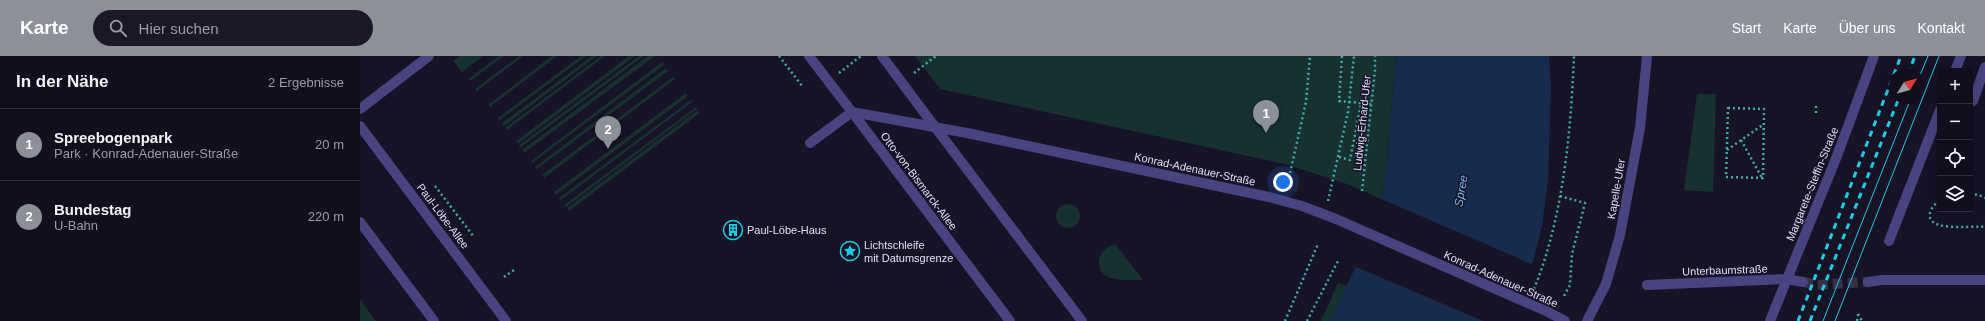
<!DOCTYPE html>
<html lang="de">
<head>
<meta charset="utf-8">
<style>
	body { margin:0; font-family:Helvetica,sans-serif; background:#1a1726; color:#f1f3f6 }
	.controls { position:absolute; right:12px; top:12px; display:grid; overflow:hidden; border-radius:0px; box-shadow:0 4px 16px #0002 }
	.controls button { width:36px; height:36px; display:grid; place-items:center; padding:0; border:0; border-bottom:1px solid #302e3b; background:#110e1d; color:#f1f3f6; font:20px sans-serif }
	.compass { position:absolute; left:1529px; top:12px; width:36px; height:36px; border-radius:50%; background:#110e1d; box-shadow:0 4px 16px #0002; rotate:53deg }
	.you { position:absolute; left:923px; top:126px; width:14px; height:14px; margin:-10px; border:3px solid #fff; border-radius:50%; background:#1a73e8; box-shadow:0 0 0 6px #1a73e833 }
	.badge { display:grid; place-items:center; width:26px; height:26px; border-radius:50%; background:#8c9099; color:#fff; font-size:13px; font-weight:700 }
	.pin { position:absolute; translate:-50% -33px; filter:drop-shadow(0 1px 2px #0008) }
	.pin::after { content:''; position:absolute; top:21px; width:14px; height:12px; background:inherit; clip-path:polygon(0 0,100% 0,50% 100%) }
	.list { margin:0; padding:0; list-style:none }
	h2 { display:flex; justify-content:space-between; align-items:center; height:52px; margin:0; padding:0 16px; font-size:17px }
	h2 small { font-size:13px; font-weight:400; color:#9c9ca4 }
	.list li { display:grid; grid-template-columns:26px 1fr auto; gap:12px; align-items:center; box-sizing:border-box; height:72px; padding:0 16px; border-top:1px solid #302e3b }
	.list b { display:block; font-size:15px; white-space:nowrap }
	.list p { margin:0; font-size:13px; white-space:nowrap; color:#9c9ca4 }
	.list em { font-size:13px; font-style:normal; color:#9c9ca4 }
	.icon { flex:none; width:22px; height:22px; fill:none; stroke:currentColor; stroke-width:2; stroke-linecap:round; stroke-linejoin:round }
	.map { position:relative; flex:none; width:1625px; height:265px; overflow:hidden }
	header { display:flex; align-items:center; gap:24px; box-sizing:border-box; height:56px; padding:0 20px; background:#8c9099; color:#fff }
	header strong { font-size:19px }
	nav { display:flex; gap:22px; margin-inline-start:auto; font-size:14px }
	.search { width:280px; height:36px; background:#1a1726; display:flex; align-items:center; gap:10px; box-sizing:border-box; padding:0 14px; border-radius:22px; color:#9c9ca4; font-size:15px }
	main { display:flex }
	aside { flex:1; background:#110e1d }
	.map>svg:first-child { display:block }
	.green { fill:#173030 }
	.water { fill:#172b4c }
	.pier { fill:#171327 }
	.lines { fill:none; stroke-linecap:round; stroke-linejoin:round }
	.minor-tunnel { stroke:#353147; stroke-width:10; stroke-dasharray:10 5; stroke-linecap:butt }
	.path { stroke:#3fada9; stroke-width:2.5; stroke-dasharray:2 3; stroke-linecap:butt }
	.service { stroke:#484480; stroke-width:10 }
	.minor { stroke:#484480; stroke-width:10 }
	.tertiary { stroke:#484480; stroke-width:10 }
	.tram { stroke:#20cbe4; stroke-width:1 }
	.rail { stroke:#20cbe4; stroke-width:3; stroke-dasharray:6 5; stroke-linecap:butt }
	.labels { text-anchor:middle; stroke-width:3; stroke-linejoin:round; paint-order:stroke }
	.street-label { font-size:11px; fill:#e1ddfb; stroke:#171327 }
	.poi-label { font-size:11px; fill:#e1ddfb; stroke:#171327; text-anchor:start }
	.water-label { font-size:12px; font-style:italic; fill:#77b4ee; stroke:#171327 }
</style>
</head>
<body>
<header>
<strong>Karte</strong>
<div class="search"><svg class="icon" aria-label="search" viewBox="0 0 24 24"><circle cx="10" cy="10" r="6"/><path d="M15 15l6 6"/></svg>Hier suchen</div>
<nav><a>Start</a><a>Karte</a><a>Über uns</a><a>Kontakt</a></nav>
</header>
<main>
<aside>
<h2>In der Nähe<small>2 Ergebnisse</small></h2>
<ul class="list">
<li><span class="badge">1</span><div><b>Spreebogenpark</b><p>Park · Konrad-Adenauer-Straße</p></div><em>20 m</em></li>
<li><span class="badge">2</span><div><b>Bundestag</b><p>U-Bahn</p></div><em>220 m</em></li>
</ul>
</aside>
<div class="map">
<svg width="1625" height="265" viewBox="0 0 1625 265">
	<rect width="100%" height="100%" fill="#171327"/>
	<path class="green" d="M 100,0 L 123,0 L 102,16 L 93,5 Z
		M 139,0 L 144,0 L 110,25 L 108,23 Z
		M 159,0 L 163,0 L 117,35 L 115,33 Z
		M 192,0 L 197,0 L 130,51 L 128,49 Z
		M 221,0 L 226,0 L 140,64 L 138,62 Z
		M 232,0 L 237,0 L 144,70 L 142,67 Z
		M 241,0 L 245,0 L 147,74 L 145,72 Z
		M 269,0 L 275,0 L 158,88 L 156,85 Z
		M 279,0 L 284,0 L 160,92 L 159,89 Z
		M 288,0 L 295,0 L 164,97 L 162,94 Z
		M 555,0 L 1036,0 L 1026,114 L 1021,143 L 990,129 L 925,108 L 580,33 Z
		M 302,6 L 304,9 L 172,107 L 171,105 Z
		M 306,12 L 308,15 L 177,113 L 175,111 Z
		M 313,21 L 315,23 L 184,122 L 182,119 Z
		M 326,37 L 328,40 L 196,139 L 194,136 Z
		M 1337,38 L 1356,38 L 1353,136 L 1324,134 Z
		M 331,44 L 332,46 L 201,144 L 199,142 Z
		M 336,51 L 337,53 L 206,151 L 204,149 Z
		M 338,54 L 340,57 L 209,155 L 207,152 Z
		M696 160a12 12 0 1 1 24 0a12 12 0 1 1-24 0Z
		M 755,188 L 783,224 C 772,224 758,225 748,221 C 739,217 736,204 742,197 C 745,192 751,190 755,188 Z
		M 978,227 L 987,230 L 970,265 L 961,265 Z
		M 0,243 L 16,265 L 0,265 Z"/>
	<path class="water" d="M 1036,0 L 1189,0 L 1191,29 L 1188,124 L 1182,170 L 1172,209 L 1149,265 L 970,265 L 996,210 L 1021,143 L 1026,114 Z"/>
	<path class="pier" d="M 1019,142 L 1174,209 L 1152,265 L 1123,265 L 994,210 Z"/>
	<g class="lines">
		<path class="minor-tunnel" d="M 1443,226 L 1457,229 L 1508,226"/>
		<path class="path" d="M 419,0 L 443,31
			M 982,0 L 979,45 L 1012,48
			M 479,17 L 501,0
			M 554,17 L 576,0
			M 1368,52 L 1404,53 L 1403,122 L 1366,121 Z
			M 1456,57 L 1456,49
			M 1381,84 L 1402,122
			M 1367,94 L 1404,68
			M 979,101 L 990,104 L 1001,48
			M 930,117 L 946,46 L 950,0
			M 75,130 L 114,181
			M 1002,135 L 1015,14 L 1015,0
			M 1610,138 L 1619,139 L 1625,142
			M 1200,140 L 1225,147 L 1212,198 L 1210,229 L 1204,240
			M 968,145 L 988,56 L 994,0
			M 1580,145 C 1576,147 1573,150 1571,154 C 1561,178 1614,169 1625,171
			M 144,221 L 154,214
			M 1174,233 C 1203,162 1211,76 1214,0
			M 1498,258 L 1502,265
			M 925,265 L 958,188
			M 947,265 L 979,203
			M 1497,265 L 1498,259"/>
		<path class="service" d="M 1595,15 L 1601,0
			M 1610,44 L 1613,45 L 1625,11
			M 450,87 L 492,56
			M 1529,185 L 1580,54"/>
		<path class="minor" d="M 492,56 L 650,265
			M 0,70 L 146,265
			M 575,71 L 722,265
			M 0,166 L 74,265
			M 1508,226 L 1522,224 L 1625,224
			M 1287,229 L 1426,223 L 1443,226
			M 1410,265 L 1477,100 L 1514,0"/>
		<path class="tertiary" d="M 449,0 L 492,56 L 607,77 L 909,141 L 942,150 L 976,163 L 1186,255 L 1205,265
			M 522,0 L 575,71
			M 0,53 L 69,0
			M 1227,265 L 1246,228 L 1260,179 L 1280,72 L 1287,0"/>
		<path class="tram" d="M 1559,22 L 1568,0
			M 1463,265 L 1551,42
			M 1475,265 L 1579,0"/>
		<path class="rail" d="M 1548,18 L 1555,0
			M 1438,265 L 1541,0
			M 1450,265 L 1539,42"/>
	</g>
	<defs>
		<symbol id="building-ring" viewBox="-11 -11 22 22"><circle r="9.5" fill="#171327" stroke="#20cbe4" stroke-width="1.5"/><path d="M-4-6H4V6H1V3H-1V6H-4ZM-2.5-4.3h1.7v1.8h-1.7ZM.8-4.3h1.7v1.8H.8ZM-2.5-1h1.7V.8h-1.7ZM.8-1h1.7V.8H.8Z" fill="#20cbe4"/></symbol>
		<symbol id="sight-ring" viewBox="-11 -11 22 22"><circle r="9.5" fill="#171327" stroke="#20cbe4" stroke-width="1.5"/><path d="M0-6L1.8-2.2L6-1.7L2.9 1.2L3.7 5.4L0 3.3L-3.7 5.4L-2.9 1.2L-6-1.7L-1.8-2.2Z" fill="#20cbe4"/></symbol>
	</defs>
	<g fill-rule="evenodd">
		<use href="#building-ring" x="362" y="163" width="22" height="22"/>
		<use href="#sight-ring" x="479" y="184" width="22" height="22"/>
	</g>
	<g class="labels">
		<g class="street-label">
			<text transform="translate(1002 67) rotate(-84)" y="4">Ludwig-Erhard-Ufer</text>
			<text transform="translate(835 113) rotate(12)" y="4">Konrad-Adenauer-Straße</text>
			<text transform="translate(559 125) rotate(53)" y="4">Otto-von-Bismarck-Allee</text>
			<text transform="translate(1452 128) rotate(-68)" y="4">Margarete-Steffin-Straße</text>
			<text transform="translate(1256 133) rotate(-80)" y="4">Kapelle-Ufer</text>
			<text transform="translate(83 160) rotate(53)" y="4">Paul-Löbe-Allee</text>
			<text transform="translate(1365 214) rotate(-2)" y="4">Unterbaumstraße</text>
			<text transform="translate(1141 223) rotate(24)" y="4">Konrad-Adenauer-Straße</text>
		</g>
		<g class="poi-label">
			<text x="387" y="178">Paul-Löbe-Haus</text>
			<text x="504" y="193">Lichtschleife<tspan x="504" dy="13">mit Datumsgrenze</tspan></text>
		</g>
		<g class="water-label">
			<text transform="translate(1101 135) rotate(-80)" y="4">Spree</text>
		</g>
	</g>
</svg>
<div class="controls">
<button>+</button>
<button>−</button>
<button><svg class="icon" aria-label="locate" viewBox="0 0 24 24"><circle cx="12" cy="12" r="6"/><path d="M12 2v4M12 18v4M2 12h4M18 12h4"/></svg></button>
<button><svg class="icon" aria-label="layers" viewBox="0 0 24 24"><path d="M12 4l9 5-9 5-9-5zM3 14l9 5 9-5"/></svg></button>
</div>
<svg class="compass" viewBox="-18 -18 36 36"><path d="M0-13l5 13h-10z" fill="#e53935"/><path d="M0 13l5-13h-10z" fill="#9c9ca4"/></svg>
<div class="you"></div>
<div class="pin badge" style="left:906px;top:77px">1</div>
<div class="pin badge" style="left:248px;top:93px">2</div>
</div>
</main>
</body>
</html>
